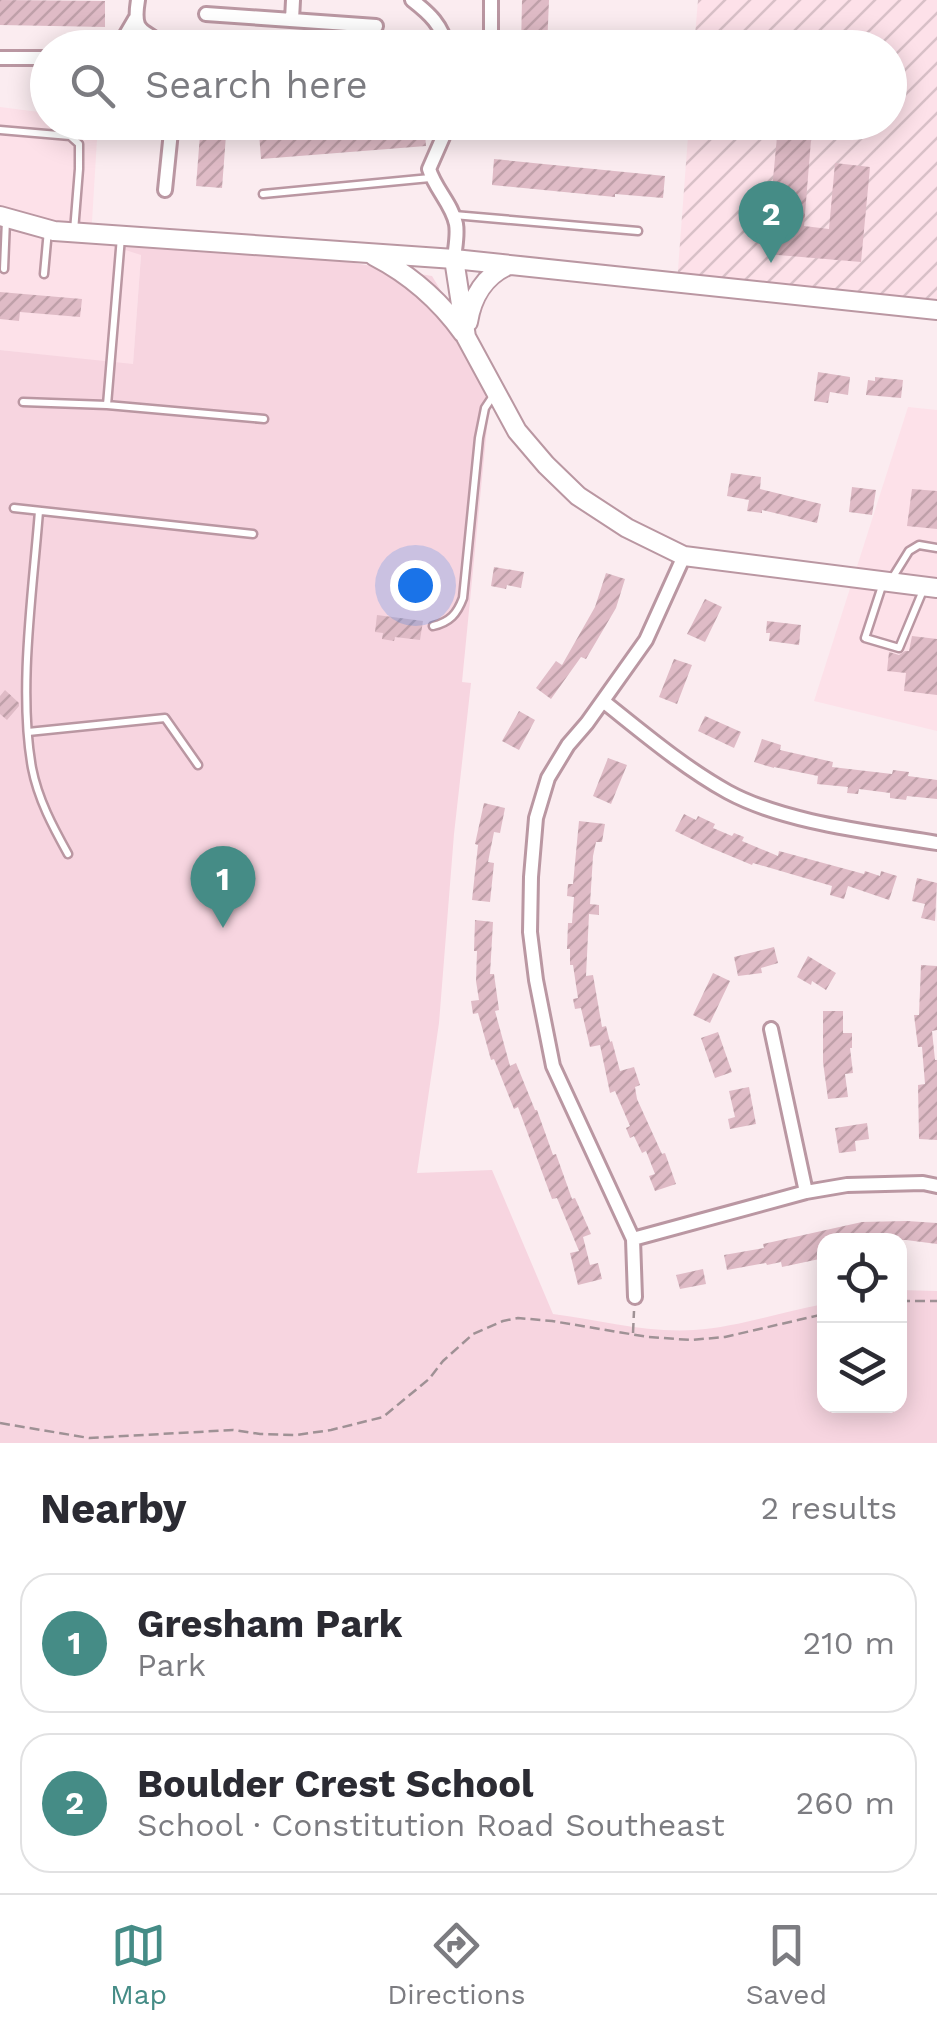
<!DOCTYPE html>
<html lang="en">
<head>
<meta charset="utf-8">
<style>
	body { margin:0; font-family:"Work Sans",sans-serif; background:#f7f7f7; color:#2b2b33 }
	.controls { position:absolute; right:30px; bottom:30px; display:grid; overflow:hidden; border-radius:20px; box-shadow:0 5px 25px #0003 }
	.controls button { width:90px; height:90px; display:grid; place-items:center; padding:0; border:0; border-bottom:2px solid #e1e1e2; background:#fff; color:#2b2b33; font:50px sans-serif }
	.you { position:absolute; left:415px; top:585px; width:35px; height:35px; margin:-25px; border:8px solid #fff; border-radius:50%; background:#1a73e8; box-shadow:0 0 0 15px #1a73e833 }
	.badge { display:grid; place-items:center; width:65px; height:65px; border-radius:50%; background:#458c86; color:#fff; font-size:32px; font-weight:700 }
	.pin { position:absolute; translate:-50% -82px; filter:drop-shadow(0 2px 5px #0008) }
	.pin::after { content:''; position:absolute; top:52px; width:35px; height:30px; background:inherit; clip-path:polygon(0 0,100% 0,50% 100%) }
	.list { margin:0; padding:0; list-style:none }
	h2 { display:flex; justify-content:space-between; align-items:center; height:130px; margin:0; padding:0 40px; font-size:42px }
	h2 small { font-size:32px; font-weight:400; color:#7c7c81 }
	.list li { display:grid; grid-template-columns:65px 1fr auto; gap:30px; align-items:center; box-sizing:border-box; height:140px; margin:0 20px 20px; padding:0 20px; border:2px solid #e1e1e2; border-radius:30px }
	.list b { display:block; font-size:38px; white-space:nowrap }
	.list p { margin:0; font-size:32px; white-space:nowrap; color:#7c7c81 }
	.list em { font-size:32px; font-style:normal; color:#7c7c81 }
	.icon { flex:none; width:55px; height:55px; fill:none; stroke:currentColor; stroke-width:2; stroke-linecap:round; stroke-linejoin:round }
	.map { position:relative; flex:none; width:937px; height:1443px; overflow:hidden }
	.search { position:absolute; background:#fff; box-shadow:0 5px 25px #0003; left:30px; right:30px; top:30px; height:110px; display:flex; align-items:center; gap:25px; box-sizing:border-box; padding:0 35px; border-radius:55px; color:#7c7c81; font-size:38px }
	.sheet { height:450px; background:#fff }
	nav { display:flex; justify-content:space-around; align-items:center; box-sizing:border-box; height:140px; border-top:2px solid #e1e1e2; background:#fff; font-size:28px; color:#7c7c81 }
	nav a { display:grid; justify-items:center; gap:5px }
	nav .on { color:#458c86 }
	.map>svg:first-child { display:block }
	.built { fill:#fde1e9 }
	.industrial { fill:url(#industrial-furrows) }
	.green { fill:#f7d5e0 }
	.building { fill:url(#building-hatch) }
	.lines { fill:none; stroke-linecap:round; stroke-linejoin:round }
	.lane-casing { stroke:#ba97a2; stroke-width:11 }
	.street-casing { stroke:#ba97a2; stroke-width:18 }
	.secondary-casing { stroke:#ba97a2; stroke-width:22 }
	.path { stroke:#9f9195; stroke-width:2.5; stroke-dasharray:10 5; stroke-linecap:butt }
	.lane { stroke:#fff; stroke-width:6 }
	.street { stroke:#fff; stroke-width:12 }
	.secondary { stroke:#fff; stroke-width:18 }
</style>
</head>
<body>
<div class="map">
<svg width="937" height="1443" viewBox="0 0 937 1443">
	<defs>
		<pattern id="industrial-furrows" width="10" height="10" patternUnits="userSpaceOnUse" patternTransform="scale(2.5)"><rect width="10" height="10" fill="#fde1e9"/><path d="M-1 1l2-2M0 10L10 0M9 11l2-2" fill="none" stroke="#d8c0c7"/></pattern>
		<pattern id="building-hatch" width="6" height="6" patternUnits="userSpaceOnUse" patternTransform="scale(2.5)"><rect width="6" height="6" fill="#dfbbc6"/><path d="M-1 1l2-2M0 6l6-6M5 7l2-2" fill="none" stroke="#bfa0a9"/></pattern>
	</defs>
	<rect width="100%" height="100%" fill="#fbecf0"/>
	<path class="built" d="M 0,107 L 47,113 L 48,122 L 98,123 L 91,238 L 141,254 L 133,365 L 0,350 Z
		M 908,407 L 937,410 L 937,731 L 814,701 Z"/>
	<path class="industrial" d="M 698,0 L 937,0 L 937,310 L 677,283 L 689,123 L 890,122 L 890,48 L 694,47 Z"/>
	<path class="green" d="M 91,239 L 264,248 L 432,276 L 492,376 L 462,682 L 471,683 L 454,834 L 439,1023 L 417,1173 L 492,1170 L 553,1314 C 599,1320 647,1333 694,1330 C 739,1327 780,1312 824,1304 L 824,1406 L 900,1406 L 900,1290 L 937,1291 L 937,1443 L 0,1443 L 0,350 L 133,364 L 141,255 Z"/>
	<path class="building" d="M 0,0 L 105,1 L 105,27 L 0,25 Z
		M 522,0 L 549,0 L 547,48 L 521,48 Z
		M 201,122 L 227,122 L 222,188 L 196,186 Z
		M 394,122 L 424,122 L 426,146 L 261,159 L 259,133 Z
		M 519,122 L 545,122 L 544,136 L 518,136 Z
		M 777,137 L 811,140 L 804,226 L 829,229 L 835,163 L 870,167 L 861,262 L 766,254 Z
		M 494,159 L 665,176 L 663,198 L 615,194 L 615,197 L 492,185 Z
		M 0,292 L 82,299 L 80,317 L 20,312 L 19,321 L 0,319 Z
		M 818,372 L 850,377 L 848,395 L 830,392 L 828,403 L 814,401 Z
		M 875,377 L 903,380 L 901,398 L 866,395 L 868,380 L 875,381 Z
		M 731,473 L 761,477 L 760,489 L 821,504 L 817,523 L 762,510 L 762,513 L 747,511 L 749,500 L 727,496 Z
		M 852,487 L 876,490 L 872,515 L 849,512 Z
		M 912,489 L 937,491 L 937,529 L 907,526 Z
		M 494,567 L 524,572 L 521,588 L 507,585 L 506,589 L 491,586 Z
		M 606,573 L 625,579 L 616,608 L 586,659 L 581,657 L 551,699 L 536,688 L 556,661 L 562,665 L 595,607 Z
		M 705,599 L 722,607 L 705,642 L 687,634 Z
		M 377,615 L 423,621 L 420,640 L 395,637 L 394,641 L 382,639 L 383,633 L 375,632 Z
		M 767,621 L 801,625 L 799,645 L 769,641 L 770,633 L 766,633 Z
		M 912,636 L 937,639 L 937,695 L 904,691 L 906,673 L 887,671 L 889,652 L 899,655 L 905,651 L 909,651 Z
		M 674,659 L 692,665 L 677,704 L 659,697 Z
		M 5,690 L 19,703 L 19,706 L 7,720 L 0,714 L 0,696 Z
		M 519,711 L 535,720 L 519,750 L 502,741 Z
		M 705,716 L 741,732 L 734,748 L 698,731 Z
		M 762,739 L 781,745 L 780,750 L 833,762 L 832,767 L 892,774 L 893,770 L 909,772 L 908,776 L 937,780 L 937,799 L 907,796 L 906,800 L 890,798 L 890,793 L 859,789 L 858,794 L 847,793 L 848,787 L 817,784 L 818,776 L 774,767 L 774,768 L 754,762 Z
		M 608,758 L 627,765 L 611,804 L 593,796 Z
		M 484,803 L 505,808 L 500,833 L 494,832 L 488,862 L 494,863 L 490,902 L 472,900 L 478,845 L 475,844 Z
		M 684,814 L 696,820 L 698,816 L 715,824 L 713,828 L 732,836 L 734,833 L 744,837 L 742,841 L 778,856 L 779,851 L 864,874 L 865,871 L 880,876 L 881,871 L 897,876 L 889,900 L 848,886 L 844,899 L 830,895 L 832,886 L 753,863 L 752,865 L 704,845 L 675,831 Z
		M 579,821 L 605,824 L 602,842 L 596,842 L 593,856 L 590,904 L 599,905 L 599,915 L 589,914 L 586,976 L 593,975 L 602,1027 L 606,1026 L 610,1042 L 612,1041 L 620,1071 L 634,1067 L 640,1085 L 635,1087 L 637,1099 L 662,1154 L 665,1153 L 676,1184 L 655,1191 L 649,1176 L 655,1174 L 646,1151 L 642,1153 L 634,1136 L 630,1138 L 626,1128 L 630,1126 L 615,1091 L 610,1093 L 600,1045 L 590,1047 L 581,1008 L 575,1009 L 573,999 L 578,998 L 573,965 L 570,965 L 570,949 L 567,949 L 568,923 L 572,923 L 574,897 L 567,896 L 568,884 L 573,884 Z
		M 917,878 L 937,883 L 935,921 L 921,918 L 925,904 L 912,901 Z
		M 475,920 L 493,922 L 490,974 L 494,974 L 499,1010 L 495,1011 L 510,1066 L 516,1063 L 535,1110 L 537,1110 L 553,1155 L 556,1154 L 572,1199 L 575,1198 L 591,1234 L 583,1237 L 590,1265 L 598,1263 L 602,1279 L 578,1285 L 570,1253 L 579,1251 L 557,1198 L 552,1199 L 518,1107 L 514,1109 L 494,1059 L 491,1060 L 478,1013 L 473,1014 L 471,1001 L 479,1000 L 476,981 L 477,951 L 474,951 Z
		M 774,947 L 778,963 L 761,968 L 762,973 L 738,976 L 734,957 Z
		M 808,956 L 836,973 L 826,990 L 812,981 L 811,985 L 797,977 Z
		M 921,965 L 937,966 L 937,1030 L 932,1031 L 935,1060 L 937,1060 L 937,1140 L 919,1139 L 918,1085 L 925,1084 L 922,1047 L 918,1047 L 914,1015 L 919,1015 Z
		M 713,973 L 730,981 L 710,1023 L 693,1015 Z
		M 823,1011 L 843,1011 L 843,1033 L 852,1033 L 852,1048 L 850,1048 L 853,1073 L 845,1074 L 848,1097 L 828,1099 L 823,1062 Z
		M 718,1032 L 732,1072 L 715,1078 L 701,1038 Z
		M 749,1087 L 756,1124 L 730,1129 L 728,1119 L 735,1117 L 729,1091 Z
		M 867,1123 L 869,1139 L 855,1141 L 856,1151 L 839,1153 L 835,1128 Z
		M 907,1221 L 937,1223 L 937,1244 L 906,1240 L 824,1240 L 824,1258 L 782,1267 L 781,1262 L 767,1265 L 766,1263 L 727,1270 L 724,1255 L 764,1248 L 763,1244 L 862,1222 Z
		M 703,1269 L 706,1284 L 680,1289 L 676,1275 Z"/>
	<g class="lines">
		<defs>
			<path id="lane" d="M 0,130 L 70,136 L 79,144 L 79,169 L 74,231
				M 490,134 L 490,122
				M 263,194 L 430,178
				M 454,215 L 638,231
				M 4,269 L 6,220
				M 44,274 L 48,230
				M 23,402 L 107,405 L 121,237
				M 107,405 L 264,419
				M 14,508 L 253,534
				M 39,511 C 33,590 18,690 32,768 C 38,799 53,827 68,854
				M 891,580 L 909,551 L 919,545 L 937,548
				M 883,583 L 865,638 L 899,648 L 924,588
				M 433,626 C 450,622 457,614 463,598 L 479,438 L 485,408 L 495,393
				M 28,732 L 165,718 L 198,765"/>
			<path id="street" d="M 138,0 C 132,37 145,27 166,48
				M 412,0 C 430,14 442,25 447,48
				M 206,14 L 376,26
				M 292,20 L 293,0
				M 118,48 L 135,19
				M 491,48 L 491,0
				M 0,58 L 48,58
				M 445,122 L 443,137 L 429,169 C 435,189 452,204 456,224 C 458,235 455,248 454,259
				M 165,190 L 172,122
				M 603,701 C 642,732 683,767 728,792 C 785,823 872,832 937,843
				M 771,1029 L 806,1192
				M 633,1239 L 806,1192 L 847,1185 L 923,1183 L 937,1186
				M 635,1297 L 633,1239 L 553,1066 L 536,980 L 530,932 L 531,877 L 536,818 L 548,778 L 568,745 L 587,723 L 646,640 L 684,556"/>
			<path id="secondary" d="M 0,216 L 54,231 L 454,259 L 937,310
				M 374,256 C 409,274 440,301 463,333
				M 454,259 L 466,337 L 517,431 L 546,465 L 578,496 L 627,528 L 684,556 L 937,588
				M 468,322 C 472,297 485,275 509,265"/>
		</defs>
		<use href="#lane" class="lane-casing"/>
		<use href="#street" class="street-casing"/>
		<use href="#secondary" class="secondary-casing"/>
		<path class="path" d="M 900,1301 L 937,1301
			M 633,1333 L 634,1311
			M 0,1423 L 89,1438 L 233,1430 L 260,1434 L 296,1435 L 331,1430 L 383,1417 L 429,1379 L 443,1361 L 473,1334 L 503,1321 L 518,1318 L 552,1321 L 648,1337 L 691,1340 L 725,1337 L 824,1314"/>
		<use href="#lane" class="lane"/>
		<use href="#street" class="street"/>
		<use href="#secondary" class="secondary"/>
	</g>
</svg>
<div class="controls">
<button><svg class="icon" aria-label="locate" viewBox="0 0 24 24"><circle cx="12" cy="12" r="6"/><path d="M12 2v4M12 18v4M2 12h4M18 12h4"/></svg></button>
<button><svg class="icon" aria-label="layers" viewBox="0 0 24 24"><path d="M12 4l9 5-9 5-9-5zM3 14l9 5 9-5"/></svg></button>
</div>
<div class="you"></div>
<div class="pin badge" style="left:223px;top:928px">1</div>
<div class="pin badge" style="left:771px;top:263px">2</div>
<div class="search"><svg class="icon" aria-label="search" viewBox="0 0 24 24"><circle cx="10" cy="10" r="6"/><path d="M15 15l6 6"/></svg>Search here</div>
</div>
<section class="sheet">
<h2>Nearby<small>2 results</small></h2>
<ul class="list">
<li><span class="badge">1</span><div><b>Gresham Park</b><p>Park</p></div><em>210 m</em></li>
<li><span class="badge">2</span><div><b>Boulder Crest School</b><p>School · Constitution Road Southeast</p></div><em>260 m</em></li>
</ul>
</section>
<nav>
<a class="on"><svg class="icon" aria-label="map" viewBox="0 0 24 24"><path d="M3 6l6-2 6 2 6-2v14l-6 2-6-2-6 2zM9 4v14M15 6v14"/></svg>Map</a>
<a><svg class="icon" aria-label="directions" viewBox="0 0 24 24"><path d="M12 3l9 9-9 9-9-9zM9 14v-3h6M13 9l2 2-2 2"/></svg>Directions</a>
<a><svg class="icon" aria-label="saved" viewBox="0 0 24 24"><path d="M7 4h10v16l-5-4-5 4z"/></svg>Saved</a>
</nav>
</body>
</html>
